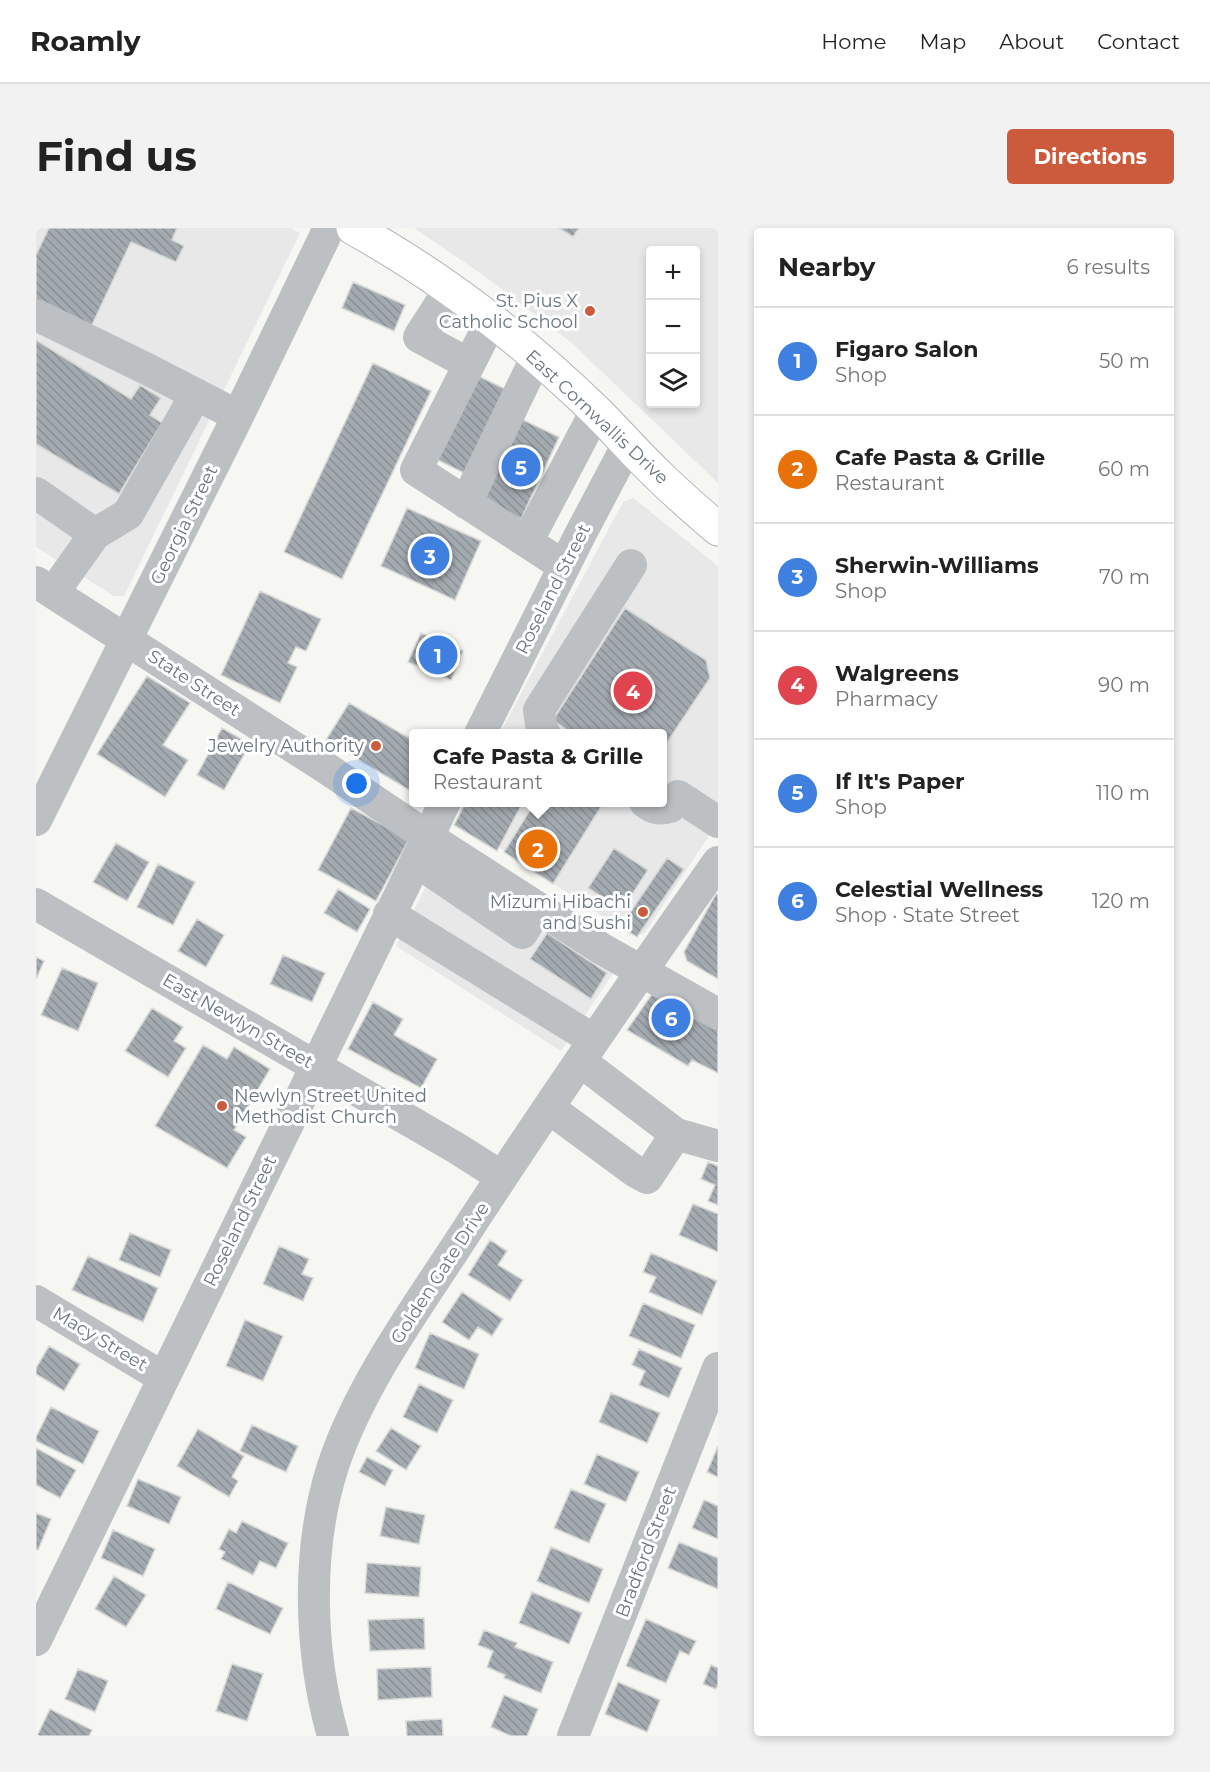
<!DOCTYPE html>
<html lang="en">
<head>
<meta charset="utf-8">
<style>
	body { margin:0; font-family:Montserrat,sans-serif; background:#f2f2f2; color:#222 }
	.controls { position:absolute; right:18px; top:18px; display:grid; overflow:hidden; border-radius:6px; box-shadow:0 3px 9px #0003 }
	.controls button { width:54px; height:54px; display:grid; place-items:center; padding:0; border:0; border-bottom:2px solid #e0e0e0; background:#fff; color:#222; font:30px sans-serif }
	.you { position:absolute; left:321px; top:556px; width:21px; height:21px; margin:-15px; border:4px solid #fff; border-radius:50%; background:#1a73e8; box-shadow:0 0 0 9px #1a73e833 }
	.badge { display:grid; place-items:center; width:39px; height:39px; border-radius:50%; background:#cc5b3d; color:#fff; font-size:20px; font-weight:700 }
	.pin { position:absolute; translate:-50% -50%; border:3px solid #fff; box-shadow:0 2px 6px #0006 }
	.popup { position:absolute; left:373px; top:501px; width:258px; height:78px; box-sizing:border-box; display:grid; place-content:center; border-radius:6px; background:#fff; filter:drop-shadow(0 2px 4px #0005); font-size:20px; white-space:nowrap; color:#767676 }
	.popup b { font-size:22px; color:#222 }
	.popup::after { content:''; position:absolute; left:50%; top:100%; margin-left:-12px; border:12px solid transparent; border-top-color:#fff }
	.list { margin:0; padding:0; list-style:none }
	h2 { display:flex; justify-content:space-between; align-items:center; height:78px; margin:0; padding:0 24px; font-size:26px }
	h2 small { font-size:20px; font-weight:400; color:#767676 }
	.list li { display:grid; grid-template-columns:39px 1fr auto; gap:18px; align-items:center; box-sizing:border-box; height:108px; padding:0 24px; border-top:2px solid #e0e0e0 }
	.list b { display:block; font-size:22px; white-space:nowrap }
	.list p { margin:0; font-size:20px; white-space:nowrap; color:#767676 }
	.list em { font-size:20px; font-style:normal; color:#767676 }
	.icon { flex:none; width:33px; height:33px; fill:none; stroke:currentColor; stroke-width:2; stroke-linecap:round; stroke-linejoin:round }
	.map { position:relative; flex:none; width:682px; height:1508px; overflow:hidden; border-radius:6px }
	header { display:flex; align-items:center; gap:36px; box-sizing:border-box; height:84px; padding:0 30px; background:#fff; border-bottom:2px solid #e0e0e0 }
	header strong { font-size:28px }
	nav { display:flex; gap:33px; margin-inline-start:auto; font-size:21px }
	.intro { display:flex; align-items:center; justify-content:space-between; box-sizing:border-box; height:144px; padding:0 36px }
	h1 { margin:0; font-size:42px }
	.button { padding:15px 27px; border-radius:6px; background:#cc5b3d; color:#fff; font-size:21px; font-weight:700 }
	main { display:flex; gap:36px; padding:0 36px }
	aside { flex:1; background:#fff; border-radius:6px; box-shadow:0 3px 9px #0003 }
	.map>svg:first-child { display:block }
	.built { fill:#e7e8e7; fill-rule:evenodd }
	.building { fill:url(#building-back-hatch); stroke:#d8d8d6; stroke-width:1.5 }
	.lines { fill:none; stroke-linecap:round; stroke-linejoin:round }
	.major-casing { stroke:#b0b4b7; stroke-width:35 }
	.minor { stroke:#bcc0c3; stroke-width:32 }
	.major { stroke:#fff; stroke-width:33 }
	.poi-dot { fill:#cc5b3d; stroke:#fff; stroke-width:2 }
	.labels { text-anchor:middle; stroke-width:6; stroke-linejoin:round; paint-order:stroke }
	.poi-label { font-size:18px; fill:#697781; stroke:#fff; text-anchor:end }
	.street-label { font-size:18px; fill:#697781; stroke:#fff }
</style>
</head>
<body>
<header>
<strong>Roamly</strong>
<nav><a>Home</a><a>Map</a><a>About</a><a>Contact</a></nav>
</header>
<div class="intro"><h1>Find us</h1><a class="button">Directions</a></div>
<main>
<div class="map">
<svg width="682" height="1508" viewBox="0 0 682 1508">
	<defs>
		<pattern id="building-back-hatch" width="6" height="6" patternUnits="userSpaceOnUse" patternTransform="scale(1.5)"><rect width="6" height="6" fill="#a4abb0"/><path d="M-1 5l2 2M0 0l6 6M5-1l2 2" fill="none" stroke="#8a9095"/></pattern>
	</defs>
	<rect width="100%" height="100%" fill="#f6f6f3"/>
	<path class="built" d="M 0,0 L 255,0 L 264,5 L 88,368 L 78,368 L 0,319 Z
		M 378,0 L 682,0 L 682,255 L 537,116 L 450,49 ZM 614,22 L 660,22 L 660,176 L 614,176 Z
		M 597,270 L 682,338 L 682,594 L 608,706 L 595,707 L 425,594 L 424,583 L 428,574 L 626,574 L 626,506 L 464,505 L 587,274 Z
		M 405,629 L 578,744 L 525,823 L 360,718 Z"/>
	<path class="building" d="M 13,0 L 141,0 L 136,12 L 148,18 L 140,34 L 95,14 L 55,99 L 0,73 L 0,27 Z
		M 523,0 L 543,0 L 537,9 Z
		M 317,54 L 369,77 L 358,103 L 306,80 Z
		M 0,112 L 95,171 L 104,157 L 125,170 L 114,187 L 126,195 L 83,266 L 0,216 Z
		M 337,135 L 395,163 L 306,351 L 248,324 Z
		M 434,144 L 469,161 L 428,245 L 394,228 Z
		M 481,189 L 523,209 L 485,291 L 443,271 Z
		M 371,280 L 445,313 L 419,372 L 345,338 Z
		M 224,363 L 285,391 L 270,423 L 260,419 L 252,435 L 261,439 L 244,475 L 185,447 Z
		M 589,380 L 670,432 L 674,450 L 626,522 L 626,506 L 537,506 L 517,492 Z
		M 385,405 L 427,423 L 415,452 L 372,434 Z
		M 111,448 L 154,475 L 127,517 L 152,532 L 129,569 L 61,526 Z
		M 313,475 L 378,513 L 378,565 L 290,512 Z
		M 186,500 L 214,516 L 188,562 L 161,547 Z
		M 430,574 L 487,574 L 461,623 L 418,597 Z
		M 499,574 L 568,574 L 517,656 L 468,624 Z
		M 315,580 L 373,611 L 340,673 L 282,642 Z
		M 80,615 L 113,634 L 91,673 L 57,654 Z
		M 578,620 L 612,642 L 586,682 L 552,660 Z
		M 631,630 L 648,641 L 601,709 L 585,698 Z
		M 122,636 L 159,654 L 137,697 L 101,679 Z
		M 302,661 L 334,681 L 321,704 L 288,685 Z
		M 680,666 L 682,667 L 682,751 L 651,733 L 648,724 Z
		M 161,691 L 188,707 L 170,739 L 142,723 Z
		M 511,705 L 571,745 L 555,771 L 494,731 Z
		M 247,727 L 289,745 L 276,774 L 234,756 Z
		M 0,729 L 8,733 L 0,751 Z
		M 26,740 L 62,755 L 42,803 L 5,787 Z
		M 616,766 L 682,799 L 682,845 L 656,832 L 652,838 L 591,802 Z
		M 337,774 L 367,791 L 358,807 L 401,831 L 385,860 L 312,821 Z
		M 116,780 L 147,799 L 138,813 L 150,820 L 132,849 L 89,823 Z
		M 167,817 L 191,831 L 198,819 L 234,841 L 198,902 L 210,909 L 191,940 L 119,898 Z
		M 672,934 L 682,938 L 682,977 L 672,973 L 679,957 L 665,951 Z
		M 657,976 L 682,986 L 682,1024 L 643,1007 Z
		M 94,1005 L 135,1022 L 124,1049 L 83,1032 Z
		M 454,1012 L 471,1023 L 462,1037 L 487,1052 L 474,1073 L 432,1047 Z
		M 243,1018 L 273,1031 L 266,1046 L 277,1050 L 267,1073 L 227,1056 Z
		M 615,1025 L 681,1053 L 666,1087 L 613,1064 L 620,1049 L 607,1044 Z
		M 52,1028 L 122,1060 L 107,1094 L 36,1062 Z
		M 426,1064 L 467,1091 L 456,1108 L 442,1099 L 433,1112 L 406,1094 Z
		M 607,1075 L 659,1097 L 645,1130 L 593,1108 Z
		M 209,1092 L 247,1108 L 227,1153 L 190,1138 Z
		M 394,1105 L 443,1126 L 428,1161 L 379,1140 Z
		M 13,1118 L 44,1136 L 28,1163 L 0,1146 L 0,1140 Z
		M 603,1121 L 646,1140 L 633,1170 L 603,1157 L 609,1143 L 596,1137 Z
		M 383,1156 L 417,1172 L 401,1205 L 367,1189 Z
		M 575,1165 L 624,1185 L 611,1215 L 563,1194 Z
		M 15,1179 L 63,1203 L 47,1236 L 0,1213 L 0,1209 Z
		M 216,1197 L 262,1218 L 250,1244 L 204,1223 Z
		M 355,1200 L 385,1218 L 370,1242 L 340,1223 Z
		M 162,1201 L 208,1228 L 196,1249 L 202,1253 L 193,1269 L 141,1238 Z
		M 682,1218 L 682,1249 L 671,1244 Z
		M 0,1220 L 40,1242 L 24,1270 L 0,1257 Z
		M 561,1226 L 603,1244 L 590,1274 L 548,1256 Z
		M 331,1229 L 357,1242 L 349,1258 L 323,1244 Z
		M 102,1251 L 145,1269 L 133,1296 L 91,1278 Z
		M 535,1261 L 570,1276 L 553,1315 L 518,1300 Z
		M 668,1272 L 682,1278 L 682,1311 L 656,1300 Z
		M 350,1279 L 389,1287 L 383,1316 L 344,1308 Z
		M 0,1285 L 15,1291 L 2,1322 L 0,1321 Z
		M 206,1293 L 252,1315 L 240,1340 L 224,1333 L 217,1347 L 185,1331 L 189,1324 L 183,1321 L 193,1301 L 200,1305 Z
		M 77,1302 L 119,1321 L 107,1348 L 65,1330 Z
		M 643,1314 L 682,1330 L 682,1361 L 632,1340 Z
		M 515,1319 L 567,1341 L 553,1375 L 501,1353 Z
		M 331,1335 L 385,1339 L 383,1369 L 329,1365 Z
		M 78,1348 L 110,1367 L 90,1399 L 59,1381 Z
		M 192,1354 L 247,1380 L 234,1406 L 180,1381 Z
		M 496,1364 L 546,1385 L 533,1416 L 483,1395 Z
		M 388,1390 L 389,1421 L 334,1423 L 332,1392 Z
		M 610,1391 L 660,1413 L 653,1427 L 644,1423 L 630,1455 L 590,1438 Z
		M 448,1402 L 481,1415 L 479,1419 L 517,1434 L 505,1465 L 468,1450 L 469,1447 L 451,1439 L 457,1423 L 442,1417 Z
		M 196,1436 L 227,1446 L 211,1493 L 180,1483 Z
		M 675,1437 L 682,1440 L 682,1456 L 680,1461 L 667,1456 Z
		M 395,1439 L 396,1469 L 342,1472 L 341,1441 Z
		M 42,1441 L 72,1453 L 59,1484 L 29,1471 Z
		M 582,1454 L 624,1472 L 611,1504 L 569,1486 Z
		M 468,1467 L 502,1481 L 491,1508 L 475,1508 L 455,1499 Z
		M 14,1481 L 56,1502 L 53,1508 L 1,1508 Z
		M 406,1491 L 407,1508 L 371,1508 L 370,1493 Z"/>
	<g class="lines">
		<defs>
			<path id="major" d="M 317,0 C 405,49 488,113 561,184 C 581,204 600,226 621,246 C 640,265 661,283 682,301"/>
		</defs>
		<use href="#major" class="major-casing"/>
		<path class="minor" d="M 414,61 L 383,109 L 433,136
			M 0,87 L 111,141 L 202,188
			M 455,93 L 380,242 L 528,338
			M 0,265 L 59,306 L 17,365
			M 430,275 L 500,130
			M 59,306 L 92,286 L 160,166
			M 491,314 L 560,183
			M 0,354 L 290,540 L 392,609 L 566,721 L 682,786
			M 444,506 L 545,305 L 592,216
			M 509,506 L 506,503 L 503,482 L 595,337
			M 609,574 C 618,581 624,582 634,579 L 642,568 L 682,594
			M 0,592 L 202,188 L 293,0
			M 380,633 L 486,705 L 502,680
			M 0,676 L 422,921 L 466,949
			M 353,686 L 558,812
			M 544,833 L 640,906 L 682,918
			M 513,880 L 600,944 L 611,950 L 640,906
			M 0,1073 L 128,1150
			M 0,1412 L 409,574
			M 297,1508 C 273,1423 270,1322 297,1238 C 323,1159 379,1082 424,1013 C 507,885 594,759 682,634
			M 537,1508 L 682,1140"/>
		<use href="#major" class="major"/>
	</g>
	<g class="poi-dot">
		<circle cx="554" cy="83" r="6"/>
		<circle cx="340" cy="518" r="6"/>
		<circle cx="607" cy="684" r="6"/>
		<circle cx="186" cy="878" r="6"/>
	</g>
	<g class="labels">
		<g class="poi-label">
			<text x="542" y="79">St. Pius X<tspan x="542" dy="21">Catholic School</tspan></text>
			<text x="328" y="524">Jewelry Authority</text>
			<text x="595" y="680">Mizumi Hibachi<tspan x="595" dy="21">and Sushi</tspan></text>
			<text x="198" y="874" text-anchor="start">Newlyn Street United<tspan x="198" dy="21">Methodist Church</tspan></text>
		</g>
		<g class="street-label">
			<text transform="translate(561 189) rotate(43)" y="6">East Cornwallis Drive</text>
			<text transform="translate(148 297) rotate(-64)" y="6">Georgia Street</text>
			<text transform="translate(517 361) rotate(-63)" y="6">Roseland Street</text>
			<text transform="translate(158 455) rotate(33)" y="6">State Street</text>
			<text transform="translate(202 793) rotate(30)" y="6">East Newlyn Street</text>
			<text transform="translate(204 993) rotate(-64)" y="6">Roseland Street</text>
			<text transform="translate(404 1045) rotate(-57)" y="6">Golden Gate Drive</text>
			<text transform="translate(64 1111) rotate(31)" y="6">Macy Street</text>
			<text transform="translate(610 1324) rotate(-69)" y="6">Bradford Street</text>
		</g>
	</g>
</svg>
<div class="controls">
<button>+</button>
<button>−</button>
<button><svg class="icon" aria-label="layers" viewBox="0 0 24 24"><path d="M12 4l9 5-9 5-9-5zM3 14l9 5 9-5"/></svg></button>
</div>
<div class="you"></div>
<div class="pin badge" style="left:402px;top:427px;background:#3f7fe0">1</div>
<div class="pin badge" style="left:502px;top:621px;background:#e8710a">2</div>
<div class="popup"><b>Cafe Pasta &amp; Grille</b>Restaurant</div>
<div class="pin badge" style="left:394px;top:328px;background:#3f7fe0">3</div>
<div class="pin badge" style="left:597px;top:463px;background:#e0444e">4</div>
<div class="pin badge" style="left:485px;top:239px;background:#3f7fe0">5</div>
<div class="pin badge" style="left:635px;top:790px;background:#3f7fe0">6</div>
</div>
<aside>
<h2>Nearby<small>6 results</small></h2>
<ul class="list">
<li><span class="badge" style="background:#3f7fe0">1</span><div><b>Figaro Salon</b><p>Shop</p></div><em>50 m</em></li>
<li><span class="badge" style="background:#e8710a">2</span><div><b>Cafe Pasta &amp; Grille</b><p>Restaurant</p></div><em>60 m</em></li>
<li><span class="badge" style="background:#3f7fe0">3</span><div><b>Sherwin-Williams</b><p>Shop</p></div><em>70 m</em></li>
<li><span class="badge" style="background:#e0444e">4</span><div><b>Walgreens</b><p>Pharmacy</p></div><em>90 m</em></li>
<li><span class="badge" style="background:#3f7fe0">5</span><div><b>If It's Paper</b><p>Shop</p></div><em>110 m</em></li>
<li><span class="badge" style="background:#3f7fe0">6</span><div><b>Celestial Wellness</b><p>Shop · State Street</p></div><em>120 m</em></li>
</ul>
</aside>
</main>
</body>
</html>
